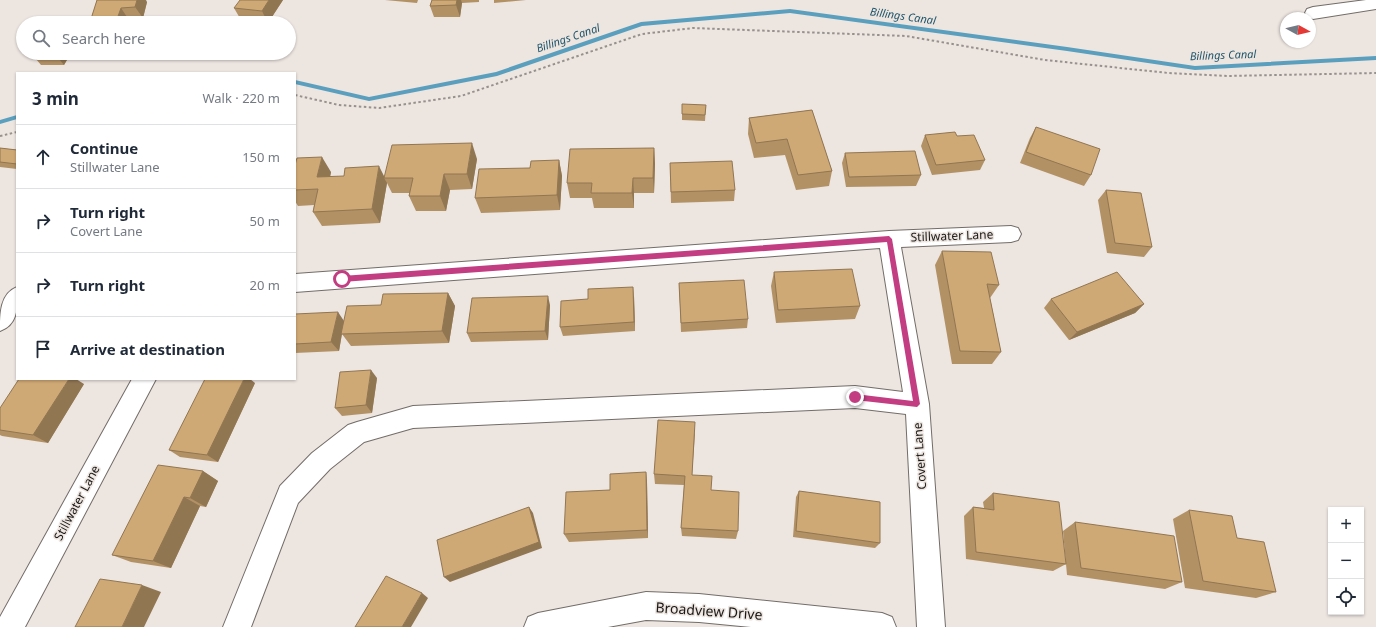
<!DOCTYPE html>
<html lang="en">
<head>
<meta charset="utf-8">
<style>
	body { margin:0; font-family:"Noto Sans",sans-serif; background:#f6f6f7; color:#1f2937 }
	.controls { position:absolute; right:12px; bottom:12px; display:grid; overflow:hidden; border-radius:0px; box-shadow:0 1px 3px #0004 }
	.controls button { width:36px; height:36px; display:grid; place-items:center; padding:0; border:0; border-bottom:1px solid #e0e1e3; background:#fff; color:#1f2937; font:20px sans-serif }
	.compass { position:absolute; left:1280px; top:12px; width:36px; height:36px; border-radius:50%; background:#fff; box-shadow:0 1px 3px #0004; rotate:98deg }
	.stop { position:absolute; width:12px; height:12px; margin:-9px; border:3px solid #c23d82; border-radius:50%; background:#fff }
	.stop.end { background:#c23d82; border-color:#fff; box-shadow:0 1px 4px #0008 }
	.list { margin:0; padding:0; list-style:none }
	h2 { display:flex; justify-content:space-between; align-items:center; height:52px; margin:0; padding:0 16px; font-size:17px }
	h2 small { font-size:13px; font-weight:400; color:#747a83 }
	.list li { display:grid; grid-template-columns:26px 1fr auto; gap:12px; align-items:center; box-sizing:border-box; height:64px; padding:0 16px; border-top:1px solid #e0e1e3 }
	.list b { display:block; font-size:15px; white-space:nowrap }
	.list p { margin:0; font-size:13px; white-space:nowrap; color:#747a83 }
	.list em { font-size:13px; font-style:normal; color:#747a83 }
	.icon { flex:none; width:22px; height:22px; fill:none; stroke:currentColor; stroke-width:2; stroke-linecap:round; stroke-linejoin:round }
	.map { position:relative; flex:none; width:1376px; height:627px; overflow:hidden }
	.search { position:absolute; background:#fff; box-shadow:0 1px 3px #0004; left:16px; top:16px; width:280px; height:44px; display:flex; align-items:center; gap:10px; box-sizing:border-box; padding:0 14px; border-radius:22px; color:#747a83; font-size:15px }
	.panel { position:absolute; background:#fff; box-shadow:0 1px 3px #0004; left:16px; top:72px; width:280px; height:308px; border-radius:0px }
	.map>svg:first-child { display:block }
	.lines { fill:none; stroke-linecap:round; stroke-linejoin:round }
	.stream { fill:#5a9fbd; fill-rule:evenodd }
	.minor-casing { stroke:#736c68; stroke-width:2 }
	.path { stroke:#97918e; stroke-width:2; stroke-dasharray:2.5 2.5; stroke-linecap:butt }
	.minor { fill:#fff; fill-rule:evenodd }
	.wall { fill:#b29165 }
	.shaded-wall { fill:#917652 }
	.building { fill:#cfa975; stroke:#917652 }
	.route { fill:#c23d82 }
	.labels { text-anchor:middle; stroke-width:3; stroke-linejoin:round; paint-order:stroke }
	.far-water-label { font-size:11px; font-style:italic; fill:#1f566c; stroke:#ede5e0 }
	.street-label { font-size:12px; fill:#1b1817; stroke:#ede5e0 }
	.near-street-label { font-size:14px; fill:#1b1817; stroke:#ede5e0 }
</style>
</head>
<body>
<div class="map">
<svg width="1376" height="627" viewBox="0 0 1376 627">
	<rect width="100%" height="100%" fill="#ede5e0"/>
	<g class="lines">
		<path class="stream" d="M 790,9 L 1067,47 L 1195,66 L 1376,56 L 1376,60 L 1195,70 L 1067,51 L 790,13 L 642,26 L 497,76 L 369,101 L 295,84 L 295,80 L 369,97 L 496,72 L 641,22 Z
			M 17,115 L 17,119 L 0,124 L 0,120 Z"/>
		<defs>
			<path id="minor" d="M 1366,0 L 1376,0 L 1376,9 L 1313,19 L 1307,17 L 1305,13 L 1307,9 L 1313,7 Z
				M 1011,226 L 1018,228 L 1021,234 L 1018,240 L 1011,242 L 901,247 L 929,404 L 945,627 L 917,627 L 906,414 L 855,408 L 413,428 L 364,442 L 330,469 L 298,503 L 251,627 L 223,627 L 280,486 L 312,453 L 348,425 L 357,422 L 413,406 L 855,386 L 903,392 L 880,248 L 295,292 L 295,274 L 889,231 Z
				M 17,287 C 17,304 20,324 0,331 C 0,313 0,294 17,287 Z
				M 132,379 L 156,379 L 25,627 L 0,627 L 0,617 Z
				M 646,592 L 699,594 L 882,613 L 892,617 L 896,627 L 751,627 L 699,622 L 646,620 L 608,627 L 524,627 L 528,617 L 538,613 Z"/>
		</defs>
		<use href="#minor" class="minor-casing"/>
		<path class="path" d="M 295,95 L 339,105 L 379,108 L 461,96 L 642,34 L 693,28 L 906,36 L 1045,60 L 1168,73 L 1227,76 L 1376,73
			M 0,136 L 17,132"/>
		<use href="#minor" class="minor"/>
	</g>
	<path class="wall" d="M 97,0 L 147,2 L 143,18 L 129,20 L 128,23 L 90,23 L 90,22 Z
		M 283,0 L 268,23 L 241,20 L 234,8 Z
		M 385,0 L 418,0 L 417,3 Z
		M 432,0 L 479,0 L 479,2 L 462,3 L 460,17 L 434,17 L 430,6 Z
		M 494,0 L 526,0 L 494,3 Z
		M 71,53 L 64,65 L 41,65 L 36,59 Z
		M 706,105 L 705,121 L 682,120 L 682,114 Z
		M 812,110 L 832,171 L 829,186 L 796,190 L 785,155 L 754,158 L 748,134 L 749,118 Z
		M 1036,127 L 1091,175 L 1084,186 L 1020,163 L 1030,138 Z
		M 925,135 L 957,136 L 985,160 L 980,170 L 932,175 L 921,146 Z
		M 0,148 L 17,150 L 17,169 L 0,167 Z
		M 654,148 L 655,164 L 654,193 L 634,193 L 634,208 L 594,208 L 592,198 L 570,198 L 567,183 Z
		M 845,153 L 921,175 L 916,186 L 846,187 L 842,163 Z
		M 477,159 L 472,189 L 450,190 L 446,211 L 416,211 L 409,196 L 410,193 L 392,193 L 387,183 L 380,223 L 322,226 L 313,212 L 314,205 L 298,206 L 295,201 L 295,165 L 331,172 L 330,177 L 385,177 Z
		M 559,160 L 562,176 L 560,210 L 481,213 L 475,198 L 530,168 Z
		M 670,163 L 735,190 L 734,201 L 671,203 Z
		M 1106,190 L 1152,247 L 1144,257 L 1107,253 L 1098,200 Z
		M 942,251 L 999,285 L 990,298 L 1001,352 L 992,364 L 952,364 L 935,265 Z
		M 774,272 L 860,306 L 855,319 L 776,323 L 771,286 Z
		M 679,283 L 748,319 L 747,328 L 681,332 Z
		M 448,293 L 455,306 L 449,343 L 351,346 L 342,334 L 339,351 L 295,353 L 295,314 L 344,321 L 381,305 Z
		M 634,296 L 635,331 L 563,336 L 560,327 Z
		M 1051,299 L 1144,304 L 1135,313 L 1069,340 L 1044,308 Z
		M 550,305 L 548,340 L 471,342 L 467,333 Z
		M 377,378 L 372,413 L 342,416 L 335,408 Z
		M 255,383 L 218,462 L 180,457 L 169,450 Z
		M 84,384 L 48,443 L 2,436 L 0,435 L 0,408 Z
		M 695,433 L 692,475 L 711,490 L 738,531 L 736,539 L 682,536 L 681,528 L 684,485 L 655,484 L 654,474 Z
		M 203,471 L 218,481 L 206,507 L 200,506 L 171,568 L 131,562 L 112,555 Z
		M 646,472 L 647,482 L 648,538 L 569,542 L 564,534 L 610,490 Z
		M 799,491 L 880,543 L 875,548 L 793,537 L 796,497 Z
		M 993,493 L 1066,564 L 1053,571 L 966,559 L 964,516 L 973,507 L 984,508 L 983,502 Z
		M 1189,510 L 1276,592 L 1256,598 L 1185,588 L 1173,519 Z
		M 1075,522 L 1182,582 L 1165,589 L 1067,575 L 1063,531 Z"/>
	<path class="shaded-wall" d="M 137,0 L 146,0 L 147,2 L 143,18 L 135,7 Z
		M 269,0 L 283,0 L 268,23 L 262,11 Z
		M 457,0 L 461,0 L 462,3 L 460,17 L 456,5 Z
		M 121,8 L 129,20 L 128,23 L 120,23 L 117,19 Z
		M 62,53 L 71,53 L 64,65 L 59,59 Z
		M 472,143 L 477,159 L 472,189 L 467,174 Z
		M 654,148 L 655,164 L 654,193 L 653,178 Z
		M 322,157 L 331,172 L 327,192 L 317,177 Z
		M 559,160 L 562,176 L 560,210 L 557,195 Z
		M 379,166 L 385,178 L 384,178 L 387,183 L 380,223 L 372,209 Z
		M 444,174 L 450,190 L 446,211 L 440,196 Z
		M 633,178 L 634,193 L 634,208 L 632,193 Z
		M 633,287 L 634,296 L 635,331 L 634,322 Z
		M 448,293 L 455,306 L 449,343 L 442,331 Z
		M 548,296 L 550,305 L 548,340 L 545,331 Z
		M 1144,304 L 1135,313 L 1069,340 L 1077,332 Z
		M 338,312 L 344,321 L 339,351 L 331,342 Z
		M 371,370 L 377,378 L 372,413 L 366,405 Z
		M 69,379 L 76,379 L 84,384 L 48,443 L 33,435 Z
		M 244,379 L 250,379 L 255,383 L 218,462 L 207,455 Z
		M 203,471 L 218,481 L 206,507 L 190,498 Z
		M 646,472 L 647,482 L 648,538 L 647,530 Z
		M 184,497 L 200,506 L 171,568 L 153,561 Z
		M 529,507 L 533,513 L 542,548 L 450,582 L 444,577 Z
		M 142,585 L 161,592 L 144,627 L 122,627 Z
		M 422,593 L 428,598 L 411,627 L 402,627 Z"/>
	<path class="building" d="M 97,0 L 137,0 L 135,7 L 121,8 L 117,19 L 90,22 Z
		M 240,0 L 269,0 L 262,11 L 234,8 Z
		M 432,0 L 457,0 L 456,5 L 430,6 Z
		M 40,53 L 62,53 L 59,59 L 36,59 Z
		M 682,104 L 706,105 L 705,115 L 682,114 Z
		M 812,110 L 832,171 L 798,175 L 787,139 L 756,143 L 749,118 Z
		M 1036,127 L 1100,149 L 1091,175 L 1026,152 Z
		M 955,132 L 957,136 L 974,135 L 985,160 L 936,165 L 925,135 Z
		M 472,143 L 467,174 L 444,174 L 440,196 L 409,196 L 413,178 L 384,178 L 392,145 Z
		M 0,148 L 17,150 L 17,164 L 0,162 Z
		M 654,148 L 653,178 L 633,178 L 632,193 L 591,193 L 592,183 L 567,183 L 570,149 Z
		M 915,151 L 921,175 L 849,177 L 845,153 Z
		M 322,157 L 317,177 L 344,176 L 345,168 L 379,166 L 372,209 L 313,212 L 318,189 L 295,190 L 295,165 L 297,158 Z
		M 559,160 L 557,195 L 475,198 L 479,169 L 530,168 L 531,161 Z
		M 732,161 L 735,190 L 671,192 L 670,163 Z
		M 1106,190 L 1141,193 L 1152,247 L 1115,243 Z
		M 942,251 L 991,252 L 999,285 L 987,284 L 1001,352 L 960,351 Z
		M 852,269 L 860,306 L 778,310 L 774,272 Z
		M 1117,272 L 1144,304 L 1077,332 L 1051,299 Z
		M 744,280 L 748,319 L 681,323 L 679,283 Z
		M 633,287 L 634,322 L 560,327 L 561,301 L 588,299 L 588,289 Z
		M 448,293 L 442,331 L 341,334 L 347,306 L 381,305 L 383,294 Z
		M 548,296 L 545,331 L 467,333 L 472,298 Z
		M 338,312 L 331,342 L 295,344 L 295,314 Z
		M 371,370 L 366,405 L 335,408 L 340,372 Z
		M 19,379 L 69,379 L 33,435 L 0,430 L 0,408 Z
		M 205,379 L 244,379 L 207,455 L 169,450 Z
		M 658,420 L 695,422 L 692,475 L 712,476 L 711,490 L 739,492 L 738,531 L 681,528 L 685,476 L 654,474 Z
		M 158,465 L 203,471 L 190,498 L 184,497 L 153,561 L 112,555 Z
		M 646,472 L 647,530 L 564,534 L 566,492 L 610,490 L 610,474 Z
		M 799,491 L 880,502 L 880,543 L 796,531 Z
		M 993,493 L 1059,502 L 1066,564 L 976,552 L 973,507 L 994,510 Z
		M 529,507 L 539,542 L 444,577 L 437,540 Z
		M 1189,510 L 1232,516 L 1237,538 L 1264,542 L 1276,592 L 1203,581 Z
		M 1075,522 L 1174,536 L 1182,582 L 1081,568 Z
		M 386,576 L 422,593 L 402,627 L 355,627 Z
		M 100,579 L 142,585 L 122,627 L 75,627 Z"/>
	<path class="route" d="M 889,236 L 892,239 L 920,404 L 917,407 L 855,400 L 851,397 L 855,394 L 913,401 L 887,242 L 342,282 L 339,279 L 342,276 Z"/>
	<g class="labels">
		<g class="far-water-label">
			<text transform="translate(903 16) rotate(8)" y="4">Billings Canal</text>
			<text transform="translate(568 38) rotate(-19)" y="4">Billings Canal</text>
			<text transform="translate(1223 55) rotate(-2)" y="4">Billings Canal</text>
		</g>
		<g class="street-label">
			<text transform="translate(952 236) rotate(-2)" y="4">Stillwater Lane</text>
			<text transform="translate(920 456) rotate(-94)" y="4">Covert Lane</text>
			<text transform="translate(77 503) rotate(-62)" y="4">Stillwater Lane</text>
		</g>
		<g class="near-street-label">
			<text transform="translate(709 611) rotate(4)" y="5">Broadview Drive</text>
		</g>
	</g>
</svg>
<div class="controls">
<button>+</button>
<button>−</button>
<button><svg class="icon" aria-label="locate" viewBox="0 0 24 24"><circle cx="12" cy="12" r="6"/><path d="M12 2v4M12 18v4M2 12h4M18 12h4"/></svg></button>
</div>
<svg class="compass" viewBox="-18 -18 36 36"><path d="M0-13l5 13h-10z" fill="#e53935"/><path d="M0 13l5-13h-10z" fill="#747a83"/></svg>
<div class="stop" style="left:342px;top:279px"></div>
<div class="stop end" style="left:855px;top:397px"></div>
<div class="search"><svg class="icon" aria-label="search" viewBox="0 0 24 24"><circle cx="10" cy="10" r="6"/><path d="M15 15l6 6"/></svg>Search here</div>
<section class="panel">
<h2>3 min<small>Walk · 220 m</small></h2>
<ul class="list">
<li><svg class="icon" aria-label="ahead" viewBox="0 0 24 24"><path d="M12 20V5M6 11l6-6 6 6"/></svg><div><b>Continue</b><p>Stillwater Lane</p></div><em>150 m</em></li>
<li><svg class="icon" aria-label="right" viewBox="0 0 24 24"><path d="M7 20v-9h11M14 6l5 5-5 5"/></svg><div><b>Turn right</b><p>Covert Lane</p></div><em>50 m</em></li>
<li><svg class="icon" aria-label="right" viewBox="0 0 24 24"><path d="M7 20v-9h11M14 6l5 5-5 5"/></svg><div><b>Turn right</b></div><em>20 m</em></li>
<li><svg class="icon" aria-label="arrive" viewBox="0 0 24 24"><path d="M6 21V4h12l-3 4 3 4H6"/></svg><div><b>Arrive at destination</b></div></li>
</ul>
</section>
</div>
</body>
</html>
